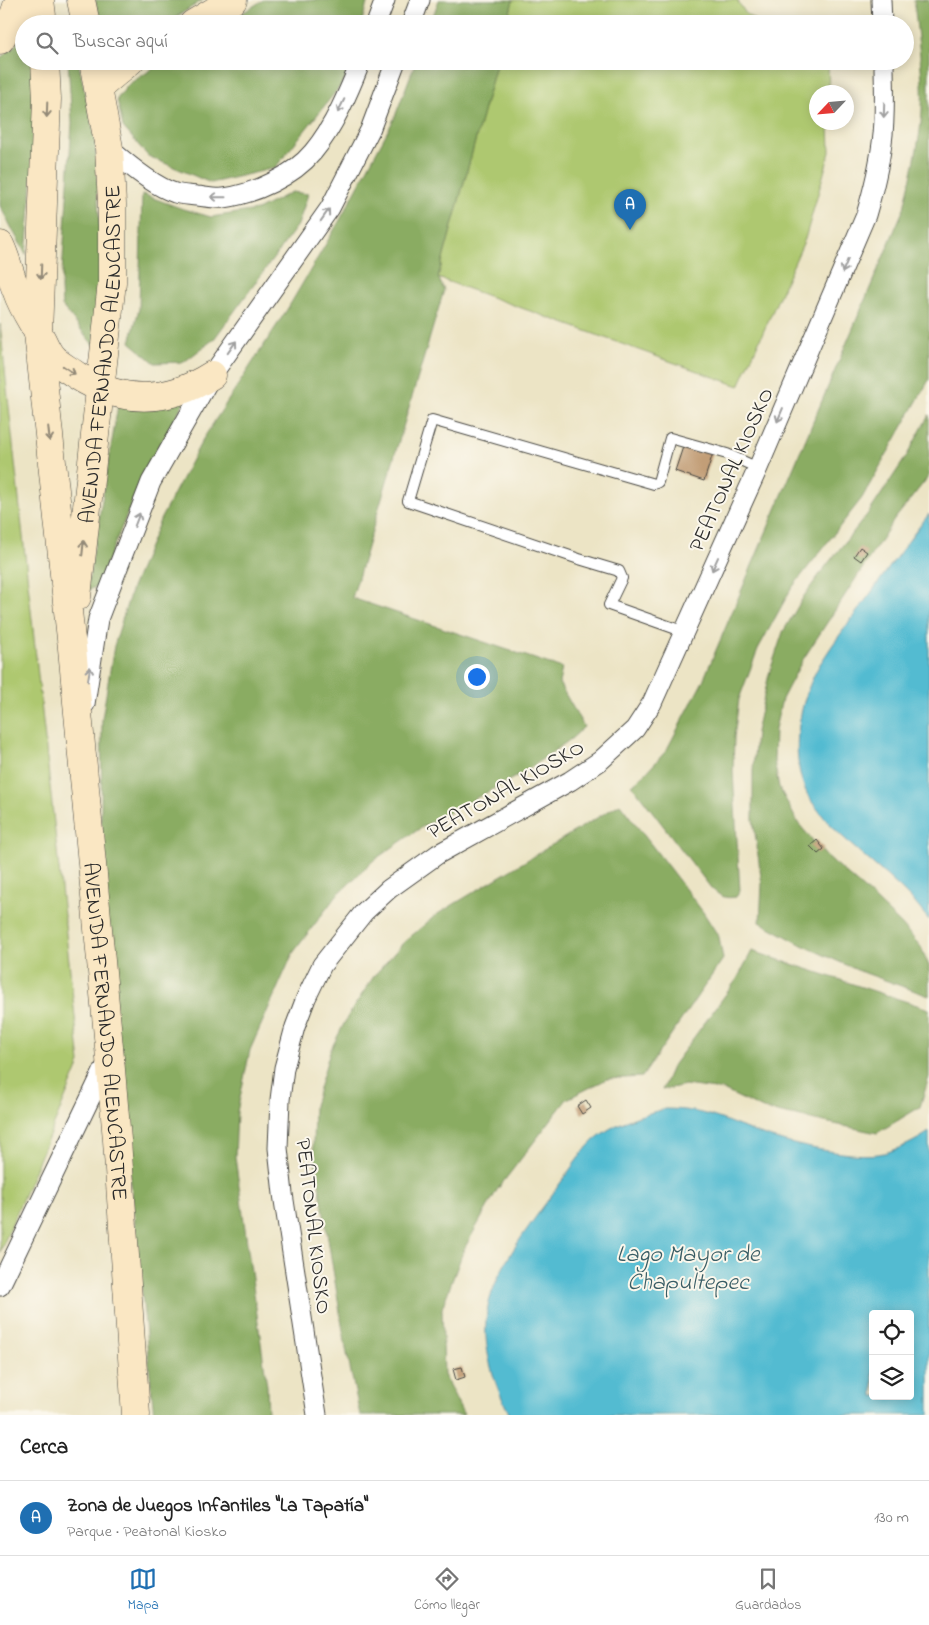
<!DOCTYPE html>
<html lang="es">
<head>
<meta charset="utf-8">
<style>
	body { margin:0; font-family:"Indie Flower",sans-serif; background:#f2f2f2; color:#222 }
	.controls { position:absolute; right:15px; bottom:15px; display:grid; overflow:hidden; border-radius:5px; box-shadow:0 2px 12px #0003 }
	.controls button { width:45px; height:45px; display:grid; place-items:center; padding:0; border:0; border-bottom:1px solid #e0e0e0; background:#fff; color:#222; font:25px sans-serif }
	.compass { position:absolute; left:809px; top:85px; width:45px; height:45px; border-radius:50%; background:#fff; box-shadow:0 2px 12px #0003; rotate:244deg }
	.you { position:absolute; left:476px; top:676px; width:18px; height:18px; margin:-12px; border:4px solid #fff; border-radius:50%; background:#1a73e8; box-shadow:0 0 0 8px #1a73e833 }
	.badge { display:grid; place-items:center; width:32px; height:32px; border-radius:50%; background:#1f6fb2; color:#fff; font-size:16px; font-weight:700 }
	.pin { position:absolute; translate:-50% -41px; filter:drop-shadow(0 1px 2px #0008) }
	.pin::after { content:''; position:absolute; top:26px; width:18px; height:15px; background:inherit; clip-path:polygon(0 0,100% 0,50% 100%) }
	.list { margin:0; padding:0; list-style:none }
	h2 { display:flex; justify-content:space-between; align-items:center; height:65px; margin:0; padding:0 20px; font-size:21px }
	h2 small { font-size:16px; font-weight:400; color:#767676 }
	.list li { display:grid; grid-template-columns:32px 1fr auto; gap:15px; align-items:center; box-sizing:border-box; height:75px; padding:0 20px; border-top:1px solid #e0e0e0 }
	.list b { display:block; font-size:19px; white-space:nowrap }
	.list p { margin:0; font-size:16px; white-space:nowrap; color:#767676 }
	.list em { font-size:16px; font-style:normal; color:#767676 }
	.icon { flex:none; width:28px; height:28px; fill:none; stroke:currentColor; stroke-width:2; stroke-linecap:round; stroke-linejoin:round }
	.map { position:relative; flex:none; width:929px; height:1415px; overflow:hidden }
	.search { position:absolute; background:#fff; box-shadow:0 2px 12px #0003; left:15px; right:15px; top:15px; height:55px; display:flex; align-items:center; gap:12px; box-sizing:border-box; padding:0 18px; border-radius:28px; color:#767676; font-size:19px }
	.sheet { height:140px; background:#fff }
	nav { display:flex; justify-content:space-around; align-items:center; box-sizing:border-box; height:70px; border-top:1px solid #e0e0e0; background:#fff; font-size:14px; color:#767676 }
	nav a { display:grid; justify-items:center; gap:2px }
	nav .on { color:#1f6fb2 }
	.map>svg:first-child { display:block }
	.green { fill:#aec86f; stroke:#6c7a4d }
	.forest { fill:#8aac62; stroke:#5a6c46 }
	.water { fill:#53bbd1; stroke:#3f737e; fill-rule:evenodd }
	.building { fill:#c29e77 }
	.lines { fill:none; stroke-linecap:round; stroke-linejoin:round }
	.lane-casing { stroke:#484742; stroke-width:12 }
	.street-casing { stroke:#484742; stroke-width:21 }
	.secondary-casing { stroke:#484742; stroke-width:29 }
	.lane { stroke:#fff; stroke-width:10 }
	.street { stroke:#fff; stroke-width:19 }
	.secondary { stroke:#fae7c3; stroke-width:28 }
	.oneway { stroke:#a0a0a0 }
	.oneway2 { stroke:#928977 }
	.labels { text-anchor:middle; stroke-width:4; stroke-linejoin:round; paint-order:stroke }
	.street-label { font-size:22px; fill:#2b2b2b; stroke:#fbf7ec }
	.water-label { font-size:24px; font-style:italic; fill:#395d65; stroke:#fbf7ec }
</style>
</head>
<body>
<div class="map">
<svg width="929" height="1415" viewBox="0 0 929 1415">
	<rect width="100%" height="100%" fill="#fbf7ec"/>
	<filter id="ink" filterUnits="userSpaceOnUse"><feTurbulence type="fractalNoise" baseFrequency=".02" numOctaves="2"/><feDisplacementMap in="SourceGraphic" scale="10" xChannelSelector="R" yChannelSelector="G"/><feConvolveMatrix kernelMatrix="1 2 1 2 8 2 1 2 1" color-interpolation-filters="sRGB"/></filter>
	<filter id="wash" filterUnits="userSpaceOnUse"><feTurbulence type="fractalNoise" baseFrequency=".0096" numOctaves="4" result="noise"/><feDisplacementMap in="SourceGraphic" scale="20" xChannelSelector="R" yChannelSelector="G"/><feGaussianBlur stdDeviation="1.12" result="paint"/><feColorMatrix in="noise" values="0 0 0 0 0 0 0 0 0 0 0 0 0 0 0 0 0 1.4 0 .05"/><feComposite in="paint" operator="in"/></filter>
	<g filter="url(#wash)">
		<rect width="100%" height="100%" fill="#ece4c5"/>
		<path class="green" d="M 513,0 L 737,0 L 746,14 L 761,24 L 507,24 Z
			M 497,61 L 828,61 L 829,92 L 816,92 L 816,122 L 829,123 L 830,152 L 805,239 L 739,386 L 438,278 Z
			M 0,324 L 80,1063 L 0,1252 Z"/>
		<path class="forest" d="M 95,0 L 203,0 L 165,24 L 100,24 Z
			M 263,0 L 368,0 L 361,24 L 225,24 Z
			M 439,0 L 513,0 L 507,24 L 430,24 Z
			M 914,0 L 929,0 L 929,380 L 862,498 L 791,589 L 758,649 L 739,699 L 734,737 L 733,772 L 740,891 L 736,897 C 724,899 720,896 711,888 L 632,785 L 646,773 L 666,751 L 702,683 L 904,208 C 911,176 920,143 922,111 C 924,74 917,37 914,0 Z
			M 24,33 L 24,61 L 35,61 L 36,135 L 26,255 L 0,206 L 0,58 L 13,48 Z
			M 68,61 L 78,61 L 95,137 L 101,259 L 94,346 L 62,306 L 61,288 L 72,123 Z
			M 165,61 L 350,61 L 345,80 L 275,168 L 211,183 L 148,156 L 123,127 L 117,99 L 129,84 Z
			M 416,61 L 497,61 L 438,277 L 444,290 L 352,598 L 562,668 L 559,683 L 584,727 L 571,739 L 521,774 L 422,827 L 374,860 L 336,896 L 293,953 L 250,1050 L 237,1112 L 235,1157 L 267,1386 L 268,1415 L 154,1415 L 107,940 L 101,815 L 102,719 L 114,646 L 132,588 L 161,518 L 203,439 L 288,308 L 340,220 L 394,119 Z
			M 292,192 L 308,194 L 298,225 L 214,339 L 184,362 L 155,363 L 130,342 L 139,309 L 142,194 L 183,209 L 211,217 L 257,210 Z
			M 119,399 L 185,400 L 140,483 L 97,587 L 87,590 Z
			M 929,415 L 929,476 L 894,520 L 802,661 L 782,699 L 775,729 L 774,761 L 779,787 L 798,823 L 826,856 L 864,889 L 901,924 L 921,947 L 929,966 L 929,996 L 857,970 L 802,945 L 760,922 L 762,884 L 753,819 L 753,770 L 756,732 L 769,674 L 783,632 L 804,596 L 822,571 L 870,511 L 906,457 Z
			M 620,804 L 703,912 L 719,937 L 723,959 L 642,1077 L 607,1079 L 567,1099 L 497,1190 L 464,1249 L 442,1308 L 444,1375 L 464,1415 L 360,1415 L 346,1349 L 313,1147 L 314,1106 L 330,1051 L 348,1016 L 374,976 L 403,943 L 436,915 Z
			M 752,951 L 929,1009 L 929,1077 L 920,1107 L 877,1133 L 763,1109 L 723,1090 L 685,1085 L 662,1090 L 672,1067 L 737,979 Z"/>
		<path class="water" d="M 929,514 L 929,920 C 896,875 844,848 812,802 C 786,764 798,701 820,664 C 836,638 855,615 873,590 C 891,565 909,539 929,514 Z
			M 665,1109 C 703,1109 723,1120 757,1133 C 785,1144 856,1160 884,1153 C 900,1149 916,1141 929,1132 L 929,1415 L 510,1415 C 495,1386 484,1354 486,1321 C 489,1274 530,1226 556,1189 C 568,1173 579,1155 593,1141 C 613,1123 640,1115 665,1109 ZM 873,1314 L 910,1314 L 910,1396 L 873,1396 Z"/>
		<g id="blocks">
			<path class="building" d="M 684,444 L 713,453 L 704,481 L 675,471 Z
				M 860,547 L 867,552 L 861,561 L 854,556 Z
				M 817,840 L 824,849 L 818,854 L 810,846 Z
				M 586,1100 L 591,1108 L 582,1114 L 577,1106 Z
				M 462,1367 L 465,1377 L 456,1380 L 453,1369 Z"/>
		</g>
	</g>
	<g filter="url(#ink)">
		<use href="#blocks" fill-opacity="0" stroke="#484742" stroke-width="1"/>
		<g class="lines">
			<defs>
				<path id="lane" d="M 685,632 L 609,605 L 622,578 L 619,571 L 579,559 L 408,501 L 432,420 L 654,484 L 658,482 L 670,438 L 727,454 L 758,468"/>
				<path id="street" d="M 881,0 L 882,24
					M 376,24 L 385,0
					M 411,24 L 420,0
					M 109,148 C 126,163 153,186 175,193 C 182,195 190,195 197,196 C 206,197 215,199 224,198 C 254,194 293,176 313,152 C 334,127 349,91 361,61
					M 85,704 L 98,619 L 151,482 L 212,375 L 330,208 L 370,130 L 396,61
					M 0,1286 L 109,1059
					M 317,1415 L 283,1194 L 278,1148 L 280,1100 L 284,1068 L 295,1027 L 306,998 L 322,965 L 364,912 L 389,889 L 438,854 L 570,781 L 600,761 L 635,729 L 652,703 L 758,468 L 866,215 C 873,191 879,167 882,143 C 886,116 884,88 884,61"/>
				<g id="secondary">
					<path d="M 40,0 L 43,24"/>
					<path d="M 81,0 L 86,24"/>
					<path d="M 193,24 L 233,0"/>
					<path d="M 0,40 L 13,18 L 19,0"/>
					<path id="s1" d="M 45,61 L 47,99 L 38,333 L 72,648 L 110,1058 L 117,1140 L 136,1415"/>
					<path d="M 99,87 L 130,61"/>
					<path d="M 0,245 C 8,262 10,276 17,292 C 22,307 31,320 38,333 C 43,340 46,350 51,356 C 57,364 68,369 76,375 C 121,404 167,404 212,375"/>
					<path id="s2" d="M 77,597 L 112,282 L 112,204 L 109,148 L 93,61"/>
				</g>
			</defs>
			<use href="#lane" class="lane-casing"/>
			<use href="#street" class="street-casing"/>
			<use href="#secondary" class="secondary-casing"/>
			<use href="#lane" class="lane"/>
			<use href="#street" class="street"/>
			<use href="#secondary" class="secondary"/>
		</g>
		<defs><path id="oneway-shaft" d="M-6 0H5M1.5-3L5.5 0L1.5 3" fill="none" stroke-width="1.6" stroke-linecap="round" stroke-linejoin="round" transform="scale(1.25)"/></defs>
		<g class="oneway">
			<use href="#oneway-shaft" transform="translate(341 106) rotate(116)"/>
			<use href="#oneway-shaft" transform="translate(884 110) rotate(92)"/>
			<use href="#oneway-shaft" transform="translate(218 197) rotate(-179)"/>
			<use href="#oneway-shaft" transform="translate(325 215) rotate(-55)"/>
			<use href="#oneway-shaft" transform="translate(845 266) rotate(113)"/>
			<use href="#oneway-shaft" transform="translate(232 347) rotate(-55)"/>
			<use href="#oneway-shaft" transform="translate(780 415) rotate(113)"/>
			<use href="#oneway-shaft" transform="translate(137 520) rotate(-69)"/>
			<use href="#oneway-shaft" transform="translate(715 564) rotate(114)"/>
			<use href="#oneway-shaft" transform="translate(89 674) rotate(-81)"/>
		</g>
		<g class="oneway2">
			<use href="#oneway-shaft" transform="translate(47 110) rotate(92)"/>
			<use href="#oneway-shaft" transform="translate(41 272) rotate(92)"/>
			<use href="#oneway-shaft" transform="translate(69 370) rotate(34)"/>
			<use href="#oneway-shaft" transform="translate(49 434) rotate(84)"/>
			<use href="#oneway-shaft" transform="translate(83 548) rotate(-84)"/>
		</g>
	</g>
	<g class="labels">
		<g class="street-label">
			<text dy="8" stroke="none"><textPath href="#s2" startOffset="244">AVENIDA FERNANDO ALENCASTRE</textPath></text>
			<text transform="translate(730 469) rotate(-66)" y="8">PEATONAL KIOSKO</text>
			<text transform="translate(505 788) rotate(-30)" y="8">PEATONAL KIOSKO</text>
			<text dy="8" stroke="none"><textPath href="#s1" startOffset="974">AVENIDA FERNANDO ALENCASTRE</textPath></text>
			<text transform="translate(315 1226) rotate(83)" y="8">PEATONAL KIOSKO</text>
		</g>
		<g class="water-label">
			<text x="688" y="1261">Lago Mayor de<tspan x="688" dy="28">Chapultepec</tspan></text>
		</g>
	</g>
</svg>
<div class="controls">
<button><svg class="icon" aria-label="locate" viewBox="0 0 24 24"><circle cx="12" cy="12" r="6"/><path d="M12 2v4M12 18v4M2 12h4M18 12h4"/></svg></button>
<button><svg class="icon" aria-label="layers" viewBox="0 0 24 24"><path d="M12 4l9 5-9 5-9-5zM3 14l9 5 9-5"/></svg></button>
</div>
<svg class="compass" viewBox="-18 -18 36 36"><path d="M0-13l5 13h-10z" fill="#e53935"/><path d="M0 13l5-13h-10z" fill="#767676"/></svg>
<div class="you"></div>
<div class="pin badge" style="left:630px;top:230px">A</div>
<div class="search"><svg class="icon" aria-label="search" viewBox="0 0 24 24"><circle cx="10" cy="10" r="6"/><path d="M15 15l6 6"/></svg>Buscar aquí</div>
</div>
<section class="sheet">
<h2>Cerca<small></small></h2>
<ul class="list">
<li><span class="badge">A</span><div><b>Zona de Juegos Infantiles &quot;La Tapatía&quot;</b><p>Parque · Peatonal Kiosko</p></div><em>130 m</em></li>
</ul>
</section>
<nav>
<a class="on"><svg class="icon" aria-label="map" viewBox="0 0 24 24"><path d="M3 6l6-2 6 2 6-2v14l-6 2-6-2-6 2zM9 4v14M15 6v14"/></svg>Mapa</a>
<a><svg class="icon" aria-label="directions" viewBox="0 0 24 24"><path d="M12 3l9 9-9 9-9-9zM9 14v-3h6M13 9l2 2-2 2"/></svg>Cómo llegar</a>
<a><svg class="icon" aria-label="saved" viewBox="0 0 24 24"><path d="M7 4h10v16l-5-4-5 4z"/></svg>Guardados</a>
</nav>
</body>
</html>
